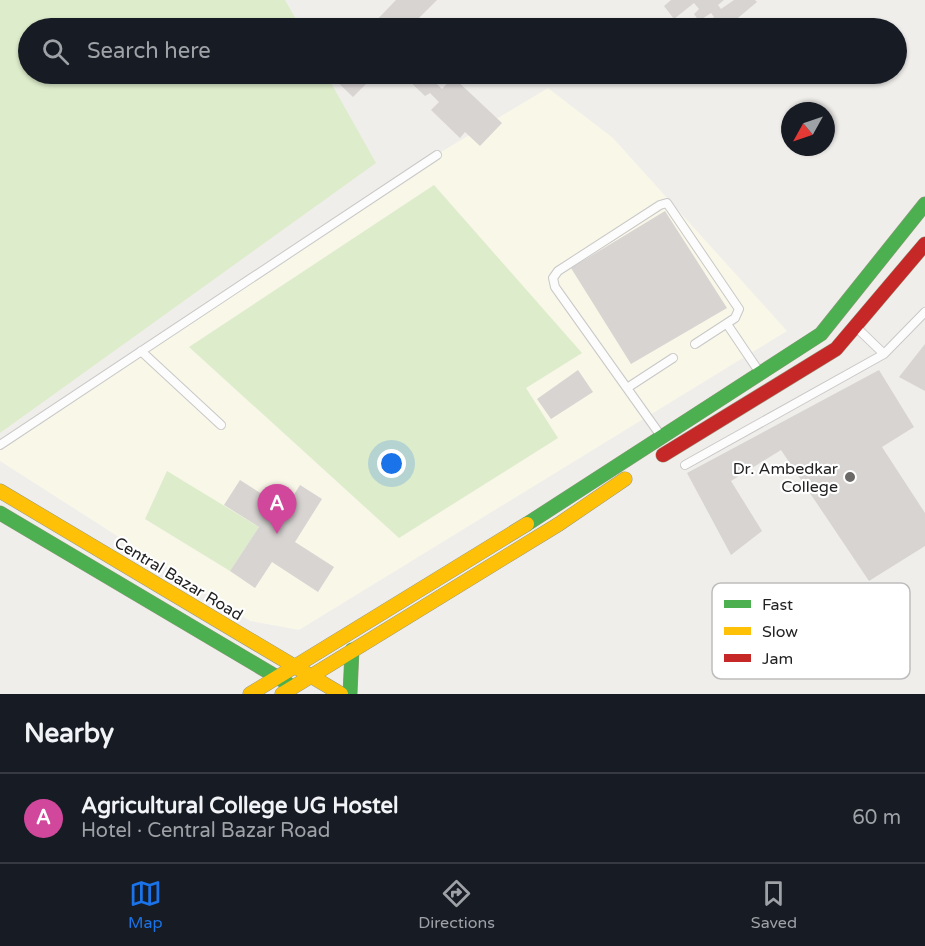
<!DOCTYPE html>
<html lang="en">
<head>
<meta charset="utf-8">
<style>
	body { margin:0; font-family:"Varela Round",sans-serif; background:#20242c; color:#f1f3f6 }
	.compass { position:absolute; left:781px; top:102px; width:54px; height:54px; border-radius:50%; background:#171b24; box-shadow:0 2px 4px #0004; rotate:230deg }
	.you { position:absolute; left:392px; top:464px; width:21px; height:21px; margin:-15px; border:4px solid #fff; border-radius:50%; background:#1a73e8; box-shadow:0 0 0 9px #1a73e833 }
	.badge { display:grid; place-items:center; width:39px; height:39px; border-radius:50%; background:#1a73e8; color:#fff; font-size:20px; font-weight:700 }
	.pin { position:absolute; translate:-50% -50px; filter:drop-shadow(0 2px 3px #0008) }
	.pin::after { content:''; position:absolute; top:32px; width:21px; height:18px; background:inherit; clip-path:polygon(0 0,100% 0,50% 100%) }
	.list { margin:0; padding:0; list-style:none }
	h2 { display:flex; justify-content:space-between; align-items:center; height:78px; margin:0; padding:0 24px; font-size:26px }
	h2 small { font-size:20px; font-weight:400; color:#9ea1a6 }
	.list li { display:grid; grid-template-columns:39px 1fr auto; gap:18px; align-items:center; box-sizing:border-box; height:90px; padding:0 24px; border-top:2px solid #363941 }
	.list b { display:block; font-size:22px; white-space:nowrap }
	.list p { margin:0; font-size:20px; white-space:nowrap; color:#9ea1a6 }
	.list em { font-size:20px; font-style:normal; color:#9ea1a6 }
	.icon { flex:none; width:33px; height:33px; fill:none; stroke:currentColor; stroke-width:2; stroke-linecap:round; stroke-linejoin:round }
	.map { position:relative; flex:none; width:925px; height:694px; overflow:hidden }
	.search { position:absolute; background:#171b24; box-shadow:0 2px 4px #0004; left:18px; right:18px; top:18px; height:66px; display:flex; align-items:center; gap:15px; box-sizing:border-box; padding:0 21px; border-radius:33px; color:#9ea1a6; font-size:22px }
	.sheet { height:168px; background:#171b24 }
	nav { display:flex; justify-content:space-around; align-items:center; box-sizing:border-box; height:84px; border-top:2px solid #363941; background:#171b24; font-size:16px; color:#9ea1a6 }
	nav a { display:grid; justify-items:center; gap:3px }
	nav .on { color:#1a73e8 }
	.map>svg:first-child { display:block }
	.education { fill:#f8f7e8 }
	.grass { fill:#ddeccb }
	.building { fill:#d7d4d2 }
	.lines { fill:none; stroke-linecap:round; stroke-linejoin:round }
	.lane-casing { stroke:#c9c8c7; stroke-width:10 }
	.fast-casing { stroke:#999a82; stroke-width:15 }
	.slow-casing { stroke:#999a82; stroke-width:15 }
	.jam-casing { stroke:#999a82; stroke-width:15 }
	.lane { stroke:#fdfcfc; stroke-width:8 }
	.fast { stroke:#4caf50; stroke-width:14 }
	.slow { stroke:#ffc107; stroke-width:14 }
	.jam { stroke:#c62828; stroke-width:14 }
	.poi-dot { fill:#6a6968; stroke:#fff; stroke-width:2 }
	.labels { text-anchor:middle; stroke-width:4.5; stroke-linejoin:round; paint-order:stroke }
	.poi-label { font-size:16px; fill:#222; stroke:#fff; text-anchor:end }
	.street-label { font-size:16px; fill:#222; stroke:#fff }
	.key { fill:#fff; stroke:#bdbdbd; stroke-width:1.5 }
	.key-label { font-size:16px; fill:#222 }
</style>
</head>
<body>
<div class="map">
<svg width="925" height="694" viewBox="0 0 925 694">
	<rect width="100%" height="100%" fill="#f0eeeb"/>
	<path class="education" d="M 548,88 L 613,138 L 787,331 L 299,630 L 250,621 L 0,461 L 0,442 L 394,180 Z"/>
	<path class="grass" d="M 0,0 L 285,0 L 301,28 L 28,28 L 28,74 L 326,74 L 376,163 L 0,433 Z
		M 434,185 L 582,353 L 526,388 L 558,438 L 399,538 L 189,347 Z
		M 167,471 L 259,527 L 230,571 L 145,519 Z"/>
	<path class="building" d="M 396,0 L 437,0 L 409,28 L 369,28 Z
		M 671,0 L 724,0 L 718,5 L 721,9 L 734,0 L 755,0 L 757,2 L 726,28 L 701,28 L 714,17 L 711,13 L 699,21 L 694,14 L 699,9 L 694,3 L 674,19 L 664,6 Z
		M 329,74 L 376,74 L 353,97 Z
		M 402,74 L 438,74 L 441,77 L 436,83 L 442,89 L 453,77 L 502,123 L 480,146 L 465,132 L 460,138 L 431,110 L 439,102 L 430,93 L 425,96 Z
		M 665,211 L 727,308 L 631,364 L 571,268 Z
		M 925,344 L 925,391 L 899,377 Z
		M 578,370 L 593,392 L 551,419 L 537,399 Z
		M 879,370 L 914,427 L 882,447 L 925,513 L 925,546 L 869,581 L 781,450 L 731,481 L 762,531 L 731,555 L 687,473 Z
		M 240,480 L 285,509 L 300,485 L 322,499 L 295,542 L 334,567 L 318,592 L 272,562 L 255,588 L 230,571 L 259,527 L 224,505 Z"/>
	<g class="lines">
		<defs>
			<path id="lane" d="M 727,324 L 760,373
				M 856,327 L 884,354
				M 141,351 L 221,425
				M 627,388 L 673,358
				M 661,436 L 555,287 L 553,278 L 558,271 L 660,205 L 667,203 L 739,309 L 735,318 L 695,344
				M 0,445 L 437,155
				M 685,465 L 884,354 L 925,312"/>
			<path id="fast" d="M 0,513 L 287,683
				M 527,524 L 821,334 L 925,204
				M 350,694 L 352,650"/>
			<path id="slow" d="M 0,491 L 341,694
				M 250,694 L 527,524
				M 282,694 L 559,524 L 625,479"/>
			<path id="jam" d="M 663,455 L 836,349 L 925,244"/>
		</defs>
		<use href="#lane" class="lane-casing"/>
		<use href="#fast" class="fast-casing"/>
		<use href="#slow" class="slow-casing"/>
		<use href="#jam" class="jam-casing"/>
		<use href="#lane" class="lane"/>
		<use href="#fast" class="fast"/>
		<use href="#slow" class="slow"/>
		<use href="#jam" class="jam"/>
	</g>
	<circle class="poi-dot" cx="850" cy="477" r="6"/>
	<g class="labels">
		<g class="poi-label">
			<text x="838" y="474">Dr. Ambedkar<tspan x="838" dy="18">College</tspan></text>
		</g>
		<g class="street-label">
			<text transform="translate(179 578) rotate(31)" y="6">Central Bazar Road</text>
		</g>
	</g>
	<rect x="712" y="583" width="198" height="96" rx="9" class="key"/>
	<rect x="724" y="600" width="27" height="8" fill="#4caf50"/>
	<rect x="724" y="627" width="27" height="8" fill="#ffc107"/>
	<rect x="724" y="654" width="27" height="8" fill="#c62828"/>
	<g class="key-label">
		<text x="762" y="610">Fast</text>
		<text x="762" y="637">Slow</text>
		<text x="762" y="664">Jam</text>
	</g>
</svg>
<svg class="compass" viewBox="-18 -18 36 36"><path d="M0-13l5 13h-10z" fill="#e53935"/><path d="M0 13l5-13h-10z" fill="#9ea1a6"/></svg>
<div class="you"></div>
<div class="pin badge" style="left:277px;top:534px;background:#d1479c">A</div>
<div class="search"><svg class="icon" aria-label="search" viewBox="0 0 24 24"><circle cx="10" cy="10" r="6"/><path d="M15 15l6 6"/></svg>Search here</div>
</div>
<section class="sheet">
<h2>Nearby<small></small></h2>
<ul class="list">
<li><span class="badge" style="background:#d1479c">A</span><div><b>Agricultural College UG Hostel</b><p>Hotel · Central Bazar Road</p></div><em>60 m</em></li>
</ul>
</section>
<nav>
<a class="on"><svg class="icon" aria-label="map" viewBox="0 0 24 24"><path d="M3 6l6-2 6 2 6-2v14l-6 2-6-2-6 2zM9 4v14M15 6v14"/></svg>Map</a>
<a><svg class="icon" aria-label="directions" viewBox="0 0 24 24"><path d="M12 3l9 9-9 9-9-9zM9 14v-3h6M13 9l2 2-2 2"/></svg>Directions</a>
<a><svg class="icon" aria-label="saved" viewBox="0 0 24 24"><path d="M7 4h10v16l-5-4-5 4z"/></svg>Saved</a>
</nav>
</body>
</html>
